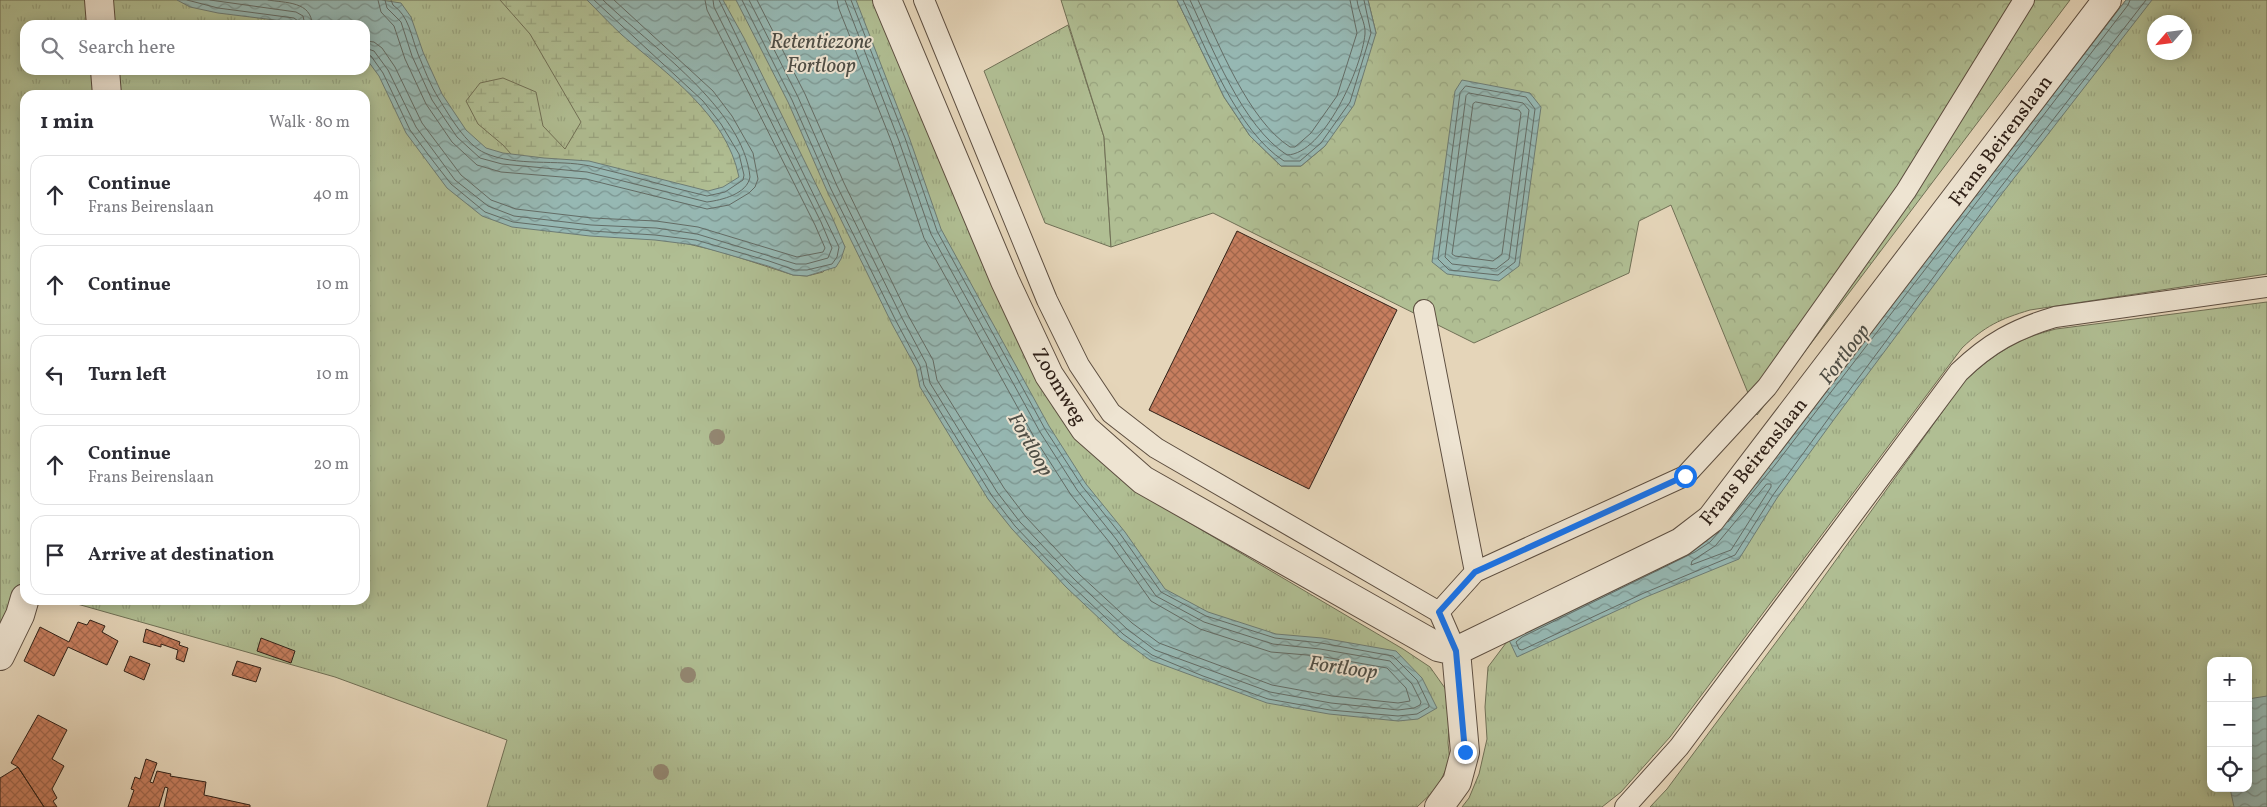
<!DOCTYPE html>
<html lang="en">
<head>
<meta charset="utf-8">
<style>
	body { margin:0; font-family:Vollkorn,serif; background:#f2f2f3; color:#2b2b33 }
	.controls { position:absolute; right:15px; bottom:15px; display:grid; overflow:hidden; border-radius:10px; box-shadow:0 2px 12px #0003 }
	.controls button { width:45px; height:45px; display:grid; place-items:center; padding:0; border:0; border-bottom:1px solid #e1e1e2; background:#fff; color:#2b2b33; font:25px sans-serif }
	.compass { position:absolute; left:2147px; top:15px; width:45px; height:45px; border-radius:50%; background:#fff; box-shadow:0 2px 12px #0003; rotate:242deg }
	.stop { position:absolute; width:15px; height:15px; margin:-11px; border:4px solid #1a73e8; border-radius:50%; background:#fff }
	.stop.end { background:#1a73e8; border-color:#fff; box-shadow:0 1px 5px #0008 }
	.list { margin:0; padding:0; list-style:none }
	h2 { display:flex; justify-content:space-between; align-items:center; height:65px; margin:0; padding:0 20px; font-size:21px }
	h2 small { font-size:16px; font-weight:400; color:#7c7c81 }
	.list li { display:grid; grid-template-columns:32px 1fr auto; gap:15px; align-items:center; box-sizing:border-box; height:80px; margin:0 10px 10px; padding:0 10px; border:1px solid #e1e1e2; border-radius:15px }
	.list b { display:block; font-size:19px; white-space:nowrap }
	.list p { margin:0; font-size:16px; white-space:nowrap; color:#7c7c81 }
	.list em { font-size:16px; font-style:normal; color:#7c7c81 }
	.icon { flex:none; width:28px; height:28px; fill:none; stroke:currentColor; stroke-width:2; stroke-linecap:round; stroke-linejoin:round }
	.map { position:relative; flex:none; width:2267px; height:807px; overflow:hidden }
	.search { position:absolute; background:#fff; box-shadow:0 2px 12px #0003; left:20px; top:20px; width:350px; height:55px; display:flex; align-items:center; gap:12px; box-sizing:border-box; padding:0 18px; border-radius:15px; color:#7c7c81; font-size:19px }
	.panel { position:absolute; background:#fff; box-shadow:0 2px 12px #0003; left:20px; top:90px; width:350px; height:515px; border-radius:15px }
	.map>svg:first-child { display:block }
	.grass { fill:url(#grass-tufts); stroke:#707056; fill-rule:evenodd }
	.forest { fill:url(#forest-crowns); stroke:#707056 }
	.wetland { fill:url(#wetland-marsh); stroke:#707056 }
	.water { fill:url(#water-waves); stroke:#6d7c75 }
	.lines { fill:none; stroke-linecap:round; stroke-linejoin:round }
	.shore { stroke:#636c66; stroke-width:1 }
	.building { fill:url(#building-cross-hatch); stroke:#302118 }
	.lane-casing { stroke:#5d4e40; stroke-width:22 }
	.street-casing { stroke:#5d4e40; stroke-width:30 }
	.lane { stroke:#eee4d2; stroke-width:20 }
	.street { stroke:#eee4d2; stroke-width:28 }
	.tree { fill:#938772 }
	.route { stroke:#1a73e8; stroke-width:6 }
	.labels { text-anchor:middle; stroke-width:4; stroke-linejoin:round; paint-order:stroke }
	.street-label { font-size:20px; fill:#302118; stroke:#eee4d2 }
	.water-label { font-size:21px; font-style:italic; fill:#4f4e46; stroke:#eee4d2 }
</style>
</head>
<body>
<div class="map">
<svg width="2267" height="807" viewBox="0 0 2267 807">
	<defs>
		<pattern id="grass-tufts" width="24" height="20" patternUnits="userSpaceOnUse" patternTransform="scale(1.25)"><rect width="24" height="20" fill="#b0be93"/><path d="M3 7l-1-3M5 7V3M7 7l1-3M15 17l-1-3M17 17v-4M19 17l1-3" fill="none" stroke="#98a37e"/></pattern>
		<pattern id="forest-crowns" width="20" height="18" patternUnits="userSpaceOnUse" patternTransform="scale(1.25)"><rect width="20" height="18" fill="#b0be93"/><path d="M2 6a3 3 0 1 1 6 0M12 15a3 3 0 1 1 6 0" fill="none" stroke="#98a37e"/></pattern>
		<pattern id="wetland-marsh" width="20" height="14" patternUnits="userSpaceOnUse" patternTransform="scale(1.25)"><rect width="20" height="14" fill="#b0be93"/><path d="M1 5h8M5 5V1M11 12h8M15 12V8" fill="none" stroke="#98a37e"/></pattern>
		<pattern id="water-waves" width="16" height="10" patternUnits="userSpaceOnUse" patternTransform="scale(1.25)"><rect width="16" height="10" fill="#96b8b3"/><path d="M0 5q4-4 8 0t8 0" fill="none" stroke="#7b9591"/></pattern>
		<pattern id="building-cross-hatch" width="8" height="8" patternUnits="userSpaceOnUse" patternTransform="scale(1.25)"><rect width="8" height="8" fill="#c77e5f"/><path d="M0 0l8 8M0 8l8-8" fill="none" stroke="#a2674d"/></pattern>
	</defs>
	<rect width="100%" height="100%" fill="#e5d5b9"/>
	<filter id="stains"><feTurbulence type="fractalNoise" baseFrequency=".004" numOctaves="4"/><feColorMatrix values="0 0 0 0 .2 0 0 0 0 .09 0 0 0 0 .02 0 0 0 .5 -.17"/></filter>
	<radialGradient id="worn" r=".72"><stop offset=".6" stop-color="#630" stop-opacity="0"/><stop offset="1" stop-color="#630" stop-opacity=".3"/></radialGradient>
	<path class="grass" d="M 0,0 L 266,0 L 269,19 L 315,25 L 25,25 L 25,70 L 365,70 L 365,57 L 372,66 L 363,0 L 513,0 L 591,128 L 564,177 L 692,0 L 873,0 L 994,288 L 1134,490 L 1403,649 L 1430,667 L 1447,691 L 1450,711 L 1448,743 L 1450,761 L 1437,788 L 1417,807 L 487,807 L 507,740 L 335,677 L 63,600 L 365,600 L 365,95 L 25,95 L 25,598 L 0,656 ZM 840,238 L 845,247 L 823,272 L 807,276 L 793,275 L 722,252 L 684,243 Z
		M 2126,0 L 2267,0 L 2267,274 L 2030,310 C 2000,319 1985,326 1962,348 L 1670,737 L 1621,792 L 1602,807 L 1462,807 L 1469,798 L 1479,774 L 1487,739 L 1485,707 L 1488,667 L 1506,643 L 1519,633 L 1693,548 L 1849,360 ZM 2154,22 L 2184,22 L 2184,52 L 2154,52 Z
		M 1068,25 L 1104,137 L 1111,247 L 1045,223 L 984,71 Z
		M 2267,302 L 2267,807 L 1650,807 L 1667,789 L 1803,606 L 1963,383 C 1990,356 2018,338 2056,329 ZM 2211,661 L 2248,661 L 2248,788 L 2211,788 Z"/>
	<path class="forest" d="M 1061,0 L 1177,0 L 1224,97 L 1250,136 L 1281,166 L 1301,166 L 1325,146 L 1376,33 L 1368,0 L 2070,0 L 1757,415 L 1671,205 L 1639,221 L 1629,273 L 1474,343 L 1213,213 L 1111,247 L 1104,137 Z"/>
	<path class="wetland" d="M 500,0 L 703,0 L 791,212 L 527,172 L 503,145 L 478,124 L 466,101 L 480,83 L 503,78 L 536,92 L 543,126 L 565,149 L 581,122 L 530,34 Z"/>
	<path class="water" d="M 177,0 L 381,0 L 401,3 L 411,17 L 423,52 L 442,94 L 466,130 L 486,148 L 503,153 L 544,158 L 589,161 L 708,191 L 723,187 L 739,177 C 726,114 668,75 622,35 C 610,24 599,12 587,0 L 723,0 L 744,38 L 832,217 L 845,247 L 841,259 L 836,267 L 807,276 L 793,275 L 768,266 L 695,245 L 655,240 L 590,236 L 512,227 L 482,216 L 447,188 L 406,133 L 379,76 L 365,57 L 365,25 L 315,25 L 218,13 L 190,7 Z
		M 736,0 L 856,0 L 909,137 L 941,229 L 1049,426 L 1086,484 L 1125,532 L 1165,589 L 1208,612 L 1276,634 L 1322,638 L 1396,651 L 1422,678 L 1437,708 L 1418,719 L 1398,721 L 1329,714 L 1267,703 L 1150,660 L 1120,638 L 1066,587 L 1012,529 L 988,499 L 920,387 L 916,368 L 892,324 L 827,191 L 788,102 Z
		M 1177,0 L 1368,0 L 1376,33 L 1354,105 L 1325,146 L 1301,166 L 1281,166 L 1250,136 L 1224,97 Z
		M 2126,0 L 2152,0 L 2004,191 L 1835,418 L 1777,498 L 1739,559 L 1646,597 L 1517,657 L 1509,640 L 1693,548 L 1849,360 Z
		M 1462,80 L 1530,93 L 1541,107 L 1519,266 L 1499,281 L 1447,274 L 1432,262 L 1455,91 Z
		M 2267,696 L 2267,807 L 2234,807 L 2230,788 L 2248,788 L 2248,699 Z"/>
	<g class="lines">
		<path class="shore" d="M 187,0 L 218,8 L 294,18 L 298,21 L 299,25
			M 210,0 L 296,12 L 303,16 L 305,25
			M 268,0 C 285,3 312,1 312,25
			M 378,0 L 381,12 L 394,26 L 405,59 L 426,104 L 452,142 L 477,165 L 501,172 L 586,179 L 707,209 L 729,205 L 749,193 L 755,187 L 758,179 L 753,153 L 732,116 L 713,91 L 614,0
			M 385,0 L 387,8 L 401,22 L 412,56 L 432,100 L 457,137 L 480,158 L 502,164 L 587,172 L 707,202 C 722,200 747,194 750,177 C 743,108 650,46 603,0
			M 391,0 L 393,5 C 409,16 411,36 418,54 C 424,68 430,85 439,99 C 449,115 466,145 485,153 C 516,167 557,159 590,166 C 629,175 668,187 707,196 L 725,192 L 743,180 L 744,175 L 739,154 L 721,124 L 703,101 L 594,0
			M 742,0 L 792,100 L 831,189 L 896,321 L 920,366 L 924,385 L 992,496 L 1015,526 L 1070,584 L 1123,634 L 1152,655 L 1203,676 L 1268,699 L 1330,710 L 1398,716 L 1417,714 L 1429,707 L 1429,705 L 1417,680 L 1393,656 L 1321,643 L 1275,638 L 1206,616 L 1161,592 L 1121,535 L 1082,486 L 1045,429 L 937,231 L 905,138 L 851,0
			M 749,0 L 798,97 L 837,186 L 902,318 L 926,363 L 930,383 L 997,492 L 1020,522 L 1074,579 L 1127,629 L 1155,650 L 1270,692 L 1331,703 L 1398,710 L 1414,708 L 1420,705 L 1421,702 L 1412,684 L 1390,661 L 1320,649 L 1273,644 L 1204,622 L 1156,596 L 1116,539 L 1077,490 L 1040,432 L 931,234 L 899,141 L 845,0
			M 757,0 L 805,94 L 844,183 L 908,315 L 933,360 L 937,380 L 1004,488 L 1026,517 L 1079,574 L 1132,623 L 1159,643 L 1272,685 L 1332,696 L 1398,703 L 1410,701 L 1406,688 L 1387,668 L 1319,656 L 1271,652 L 1200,629 L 1151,601 L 1110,543 L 1071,495 L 1034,437 L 924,238 L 892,143 L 839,9 L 837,0
			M 1183,0 C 1207,50 1237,131 1284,161 L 1300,161 L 1321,143 L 1350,102 L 1371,33 L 1364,0
			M 1190,0 C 1212,47 1242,126 1287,155 C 1324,154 1362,67 1365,34 C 1366,23 1358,11 1357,0
			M 1198,0 C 1219,44 1248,120 1290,147 L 1295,147 L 1311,133 L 1337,96 L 1357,33 L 1350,0
			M 365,41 L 374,42 L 382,48 L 395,67 L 422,123 L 461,175 L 491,200 L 516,209 L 592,218 L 656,221 L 698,227 L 797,257 L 823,252 L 825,248 L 815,225 L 707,10 L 705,0
			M 365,48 L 374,51 L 388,70 L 416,127 L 455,180 L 488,206 L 514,216 L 591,225 L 656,228 L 697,234 L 796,264 L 806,264 L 828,258 L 832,248 L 821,222 L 714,7 L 713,0
			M 365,54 L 371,56 L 383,73 L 410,130 L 430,157 L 451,184 L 485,212 L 513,222 L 591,231 L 655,235 L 696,240 L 769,261 L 795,270 L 807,270 L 832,264 L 837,257 L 839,247 L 719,0
			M 1466,86 L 1526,97 L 1535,109 L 1515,262 L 1498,275 L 1449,270 L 1438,259 L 1460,93 Z
			M 1469,93 L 1523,103 L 1529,110 L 1509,259 L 1496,269 L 1452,264 L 1445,257 L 1466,96 Z
			M 1476,102 L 1519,110 L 1521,113 L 1502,254 L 1493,261 L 1455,256 L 1452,254 L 1473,104 Z
			M 1767,484 L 1771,484 L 1771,487 L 1731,550 L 1691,565 L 1692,561 L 1715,546 Z
			M 1728,522 L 1775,465 L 2128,5 L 2130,0
			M 1719,532 L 1710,542 L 1695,552 L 1522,637 L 1516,642 L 1519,649 L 1522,650 L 1644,593 L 1735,555 L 1773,495 L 1831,415 L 2000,188 L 2146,0"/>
	</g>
	<path class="building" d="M 1237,231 L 1397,310 L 1309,489 L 1149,410 Z
		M 90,620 L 105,626 L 102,632 L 118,641 L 107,665 L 68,647 L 54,676 L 24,661 L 40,627 L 69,642 L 78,622 L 87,625 Z
		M 146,629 L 180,642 L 179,645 L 188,648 L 184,662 L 176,659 L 178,650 L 161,644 L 161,647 L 143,642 Z
		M 261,638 L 295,651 L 291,663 L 257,651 Z
		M 130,656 L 150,664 L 144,680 L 124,671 Z
		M 237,661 L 261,668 L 256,682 L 232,675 Z
		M 38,715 L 67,730 L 52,759 L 64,766 L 52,789 L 57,798 L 53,801 L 57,807 L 44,807 L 18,767 L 11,763 Z
		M 146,759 L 157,763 L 150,782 L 153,783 L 157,771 L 171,774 L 170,776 L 206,782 L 204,795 L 250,805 L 250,807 L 164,807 L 168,788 L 165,787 L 159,807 L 128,807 L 134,790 L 131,789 L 135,777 L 140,779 Z
		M 18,767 L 44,807 L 0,807 L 0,778 Z"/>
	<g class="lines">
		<defs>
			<path id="lane" d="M 924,0 L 1047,300 L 1079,365 L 1111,413 L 1156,448 L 1439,612 L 1456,651
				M 1424,310 L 1475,572
				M 1439,612 L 1475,572 L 1685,476 L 1767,387 L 1906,191 L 2024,0
				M 1625,807 L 1679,747 L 1959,372 C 1989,343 2015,329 2055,317 L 2267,287"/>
			<path id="street" d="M 99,0 L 101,25
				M 887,0 L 1005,281 L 1049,375 L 1085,429 L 1143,480 L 1438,647 L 1456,651
				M 105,70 L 107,95
				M 1456,651 L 1681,542 L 1711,519 L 2107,0
				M 0,656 L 20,615 L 25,598
				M 1439,807 L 1457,782 L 1465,752 L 1456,651"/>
		</defs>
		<use href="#lane" class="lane-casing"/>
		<use href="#street" class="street-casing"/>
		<use href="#lane" class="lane"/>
		<use href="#street" class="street"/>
	</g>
	<g class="tree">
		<circle cx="717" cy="437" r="8"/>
		<circle cx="688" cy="675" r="8"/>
		<circle cx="661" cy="772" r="8"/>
	</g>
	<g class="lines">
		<path class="route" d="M 1465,752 L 1456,651 L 1439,612 L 1475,572 L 1685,476"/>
	</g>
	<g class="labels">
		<g class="street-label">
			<text transform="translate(2000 140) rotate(-53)" y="7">Frans Beirenslaan</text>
			<text transform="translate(1060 386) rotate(59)" y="7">Zoomweg</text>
			<text transform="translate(1753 461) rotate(-51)" y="7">Frans Beirenslaan</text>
		</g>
		<g class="water-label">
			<text x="821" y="48">Retentiezone<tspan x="821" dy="24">Fortloop</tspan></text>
			<text transform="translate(1844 354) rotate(-53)" y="7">Fortloop</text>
			<text transform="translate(1031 444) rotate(60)" y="7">Fortloop</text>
			<text transform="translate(1343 667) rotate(8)" y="7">Fortloop</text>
		</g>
	</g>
	<rect width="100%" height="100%" filter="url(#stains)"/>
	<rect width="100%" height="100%" fill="url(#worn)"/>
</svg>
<div class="controls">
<button>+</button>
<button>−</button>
<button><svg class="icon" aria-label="locate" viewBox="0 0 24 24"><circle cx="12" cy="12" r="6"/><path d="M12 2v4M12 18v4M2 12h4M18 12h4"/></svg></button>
</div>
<svg class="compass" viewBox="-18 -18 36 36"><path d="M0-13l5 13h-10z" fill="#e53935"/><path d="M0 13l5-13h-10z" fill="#7c7c81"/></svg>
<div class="stop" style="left:1685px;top:476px"></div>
<div class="stop end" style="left:1465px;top:752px"></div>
<div class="search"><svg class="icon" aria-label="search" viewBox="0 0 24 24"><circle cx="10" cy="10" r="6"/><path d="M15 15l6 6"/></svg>Search here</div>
<section class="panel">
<h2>1 min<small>Walk · 80 m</small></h2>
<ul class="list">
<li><svg class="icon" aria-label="ahead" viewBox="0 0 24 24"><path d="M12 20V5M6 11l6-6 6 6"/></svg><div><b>Continue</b><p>Frans Beirenslaan</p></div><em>40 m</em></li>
<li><svg class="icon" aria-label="ahead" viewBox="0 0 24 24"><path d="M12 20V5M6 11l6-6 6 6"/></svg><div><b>Continue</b></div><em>10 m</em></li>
<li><svg class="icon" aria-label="left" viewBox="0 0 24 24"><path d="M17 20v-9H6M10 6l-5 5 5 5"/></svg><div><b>Turn left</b></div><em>10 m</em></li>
<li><svg class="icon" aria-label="ahead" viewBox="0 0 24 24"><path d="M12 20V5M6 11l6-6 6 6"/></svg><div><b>Continue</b><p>Frans Beirenslaan</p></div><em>20 m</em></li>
<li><svg class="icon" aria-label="arrive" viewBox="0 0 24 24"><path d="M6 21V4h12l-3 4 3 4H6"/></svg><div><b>Arrive at destination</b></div></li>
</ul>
</section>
</div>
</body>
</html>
